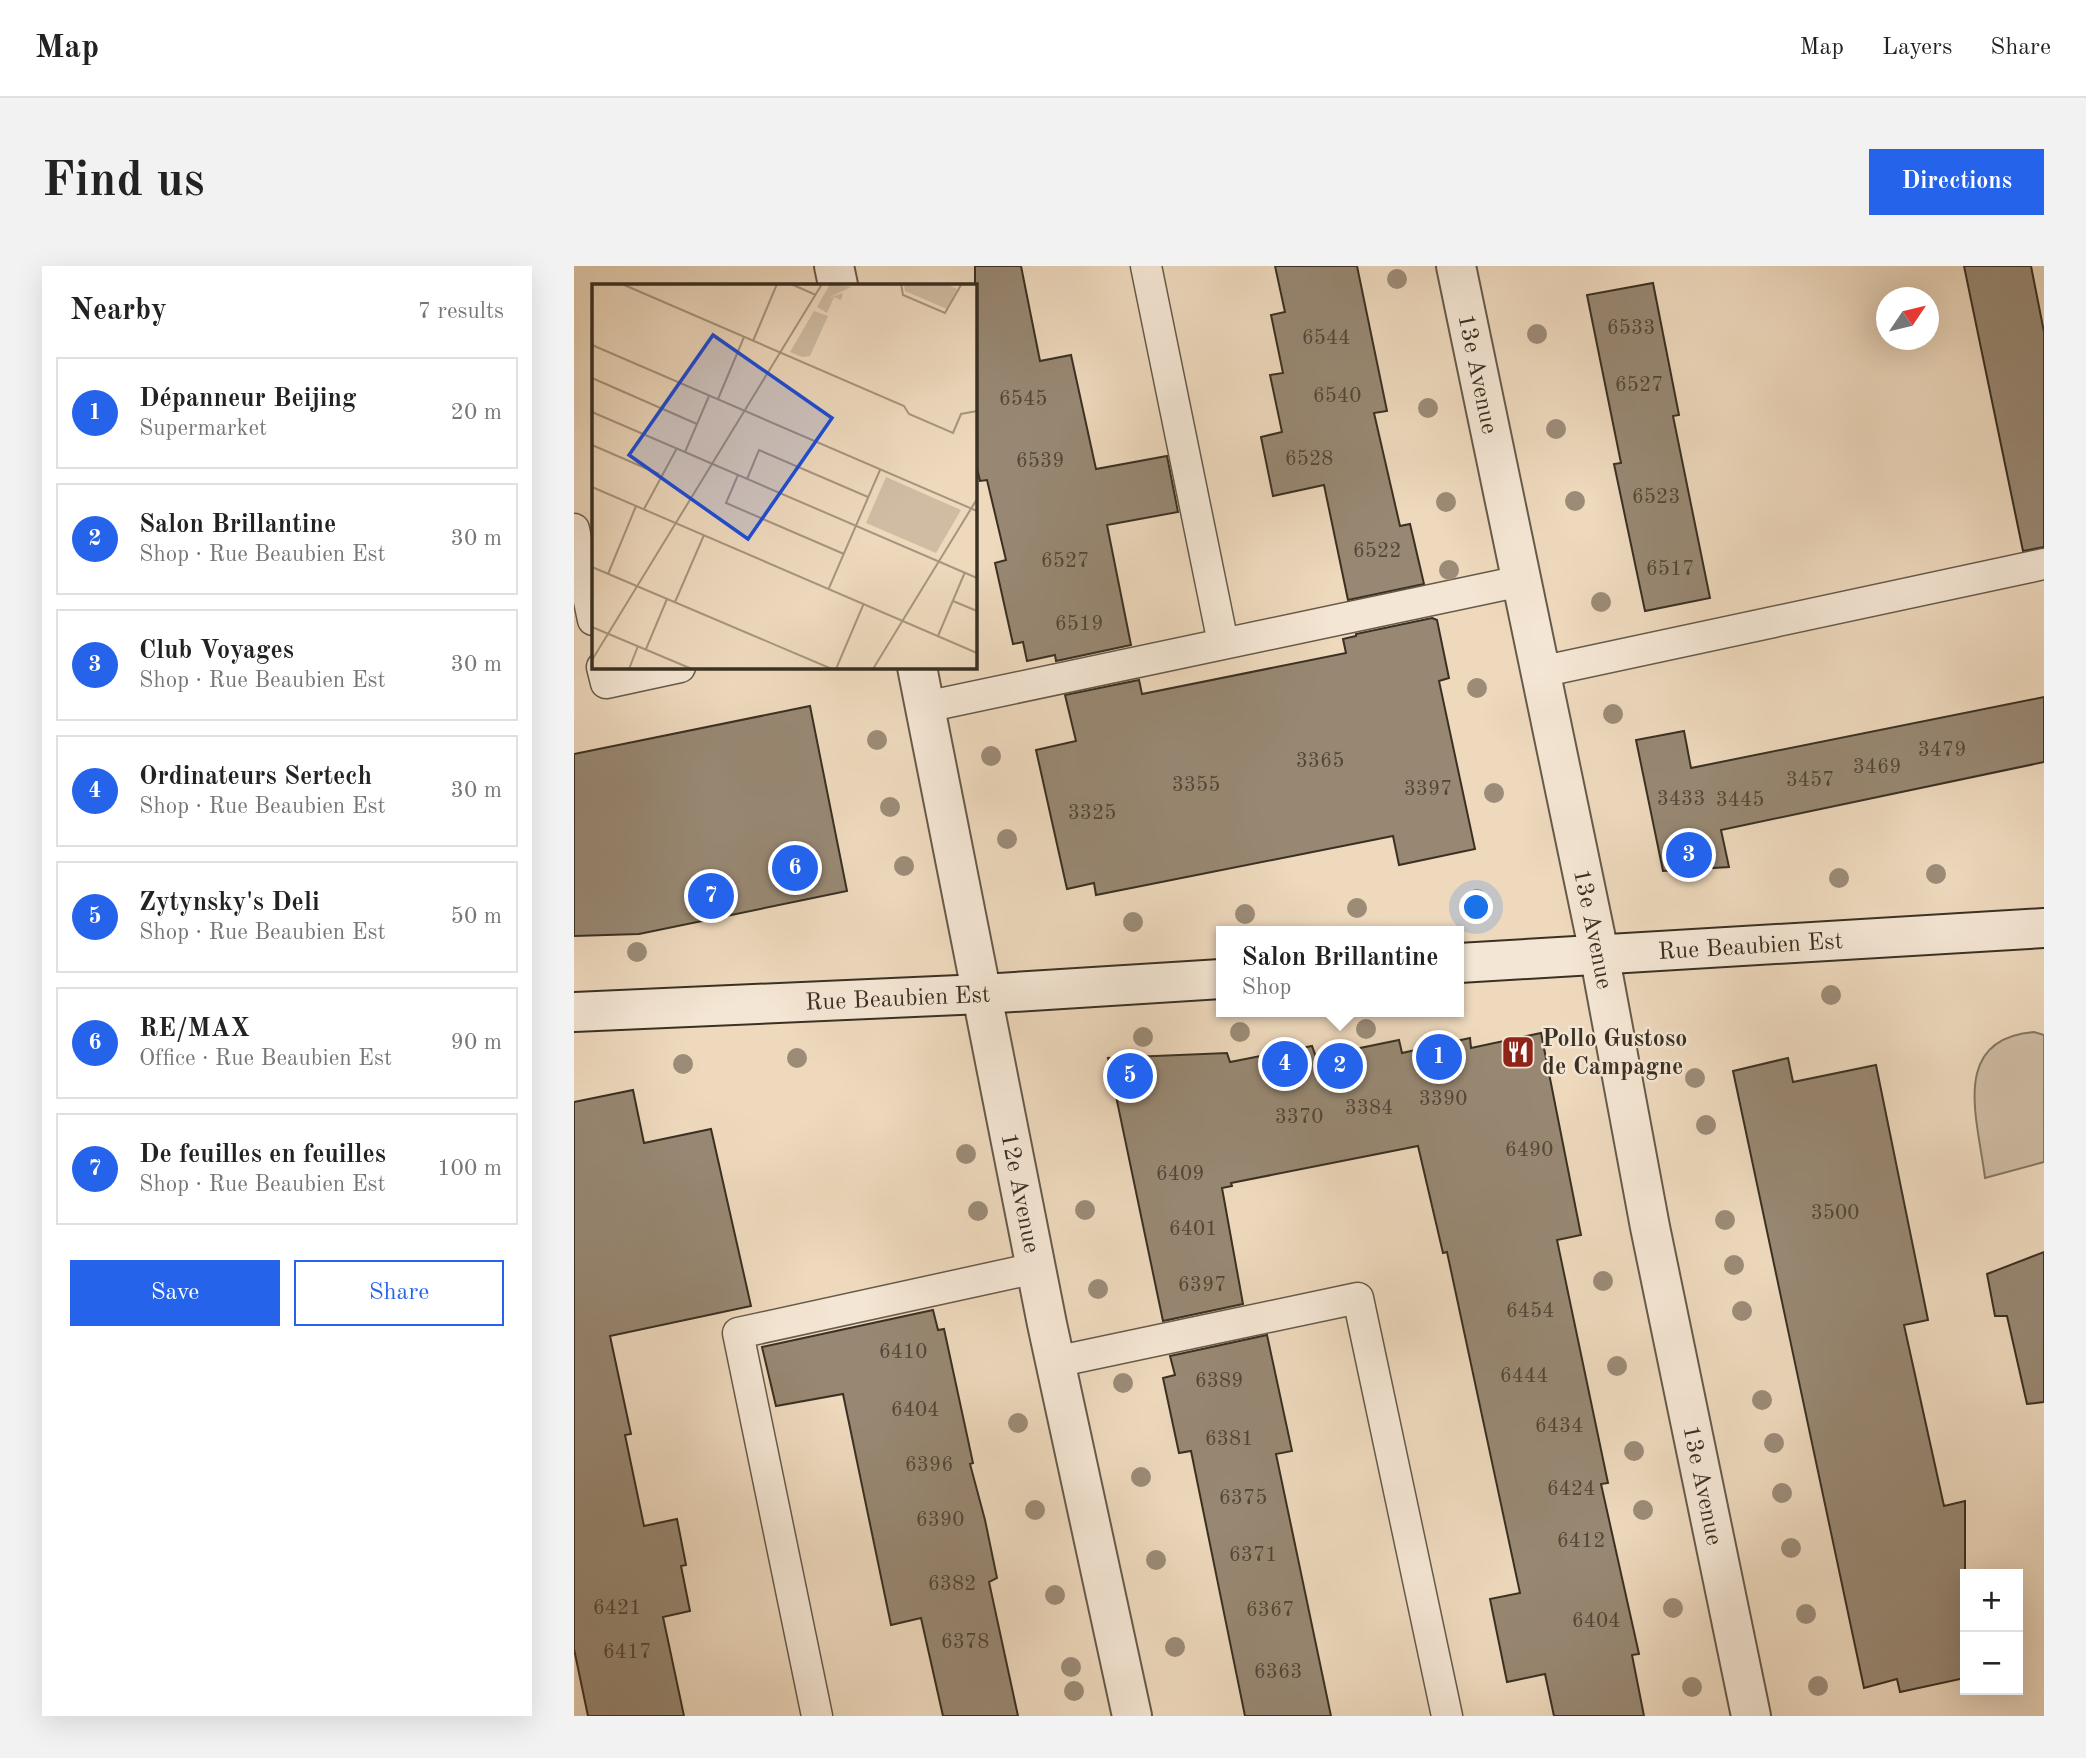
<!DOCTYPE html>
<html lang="en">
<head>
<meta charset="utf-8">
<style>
	body { margin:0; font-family:"Old Standard TT",serif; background:#f2f2f2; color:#222 }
	.controls { position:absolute; right:21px; bottom:21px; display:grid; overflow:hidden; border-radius:0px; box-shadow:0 7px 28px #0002 }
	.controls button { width:63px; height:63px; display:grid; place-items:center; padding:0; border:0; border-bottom:2px solid #e0e0e0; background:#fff; color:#222; font:35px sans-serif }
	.compass { position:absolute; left:1302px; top:21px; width:63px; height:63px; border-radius:50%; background:#fff; box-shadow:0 7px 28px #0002; rotate:55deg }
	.you { position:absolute; left:903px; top:642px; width:24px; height:24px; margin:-18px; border:5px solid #fff; border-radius:50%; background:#1a73e8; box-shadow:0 0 0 10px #1a73e833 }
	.badge { display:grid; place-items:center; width:46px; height:46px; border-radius:50%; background:#2563eb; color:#fff; font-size:23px; font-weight:700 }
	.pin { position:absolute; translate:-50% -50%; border:4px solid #fff; box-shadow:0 2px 7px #0006 }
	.popup { position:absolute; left:642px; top:660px; width:248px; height:91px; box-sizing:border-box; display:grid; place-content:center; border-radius:0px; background:#fff; filter:drop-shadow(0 2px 5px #0005); font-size:23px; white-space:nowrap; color:#767676 }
	.popup b { font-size:26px; color:#222 }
	.popup::after { content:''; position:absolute; left:50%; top:100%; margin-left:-14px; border:14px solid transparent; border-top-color:#fff }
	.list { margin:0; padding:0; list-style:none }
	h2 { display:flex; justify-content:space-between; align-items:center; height:91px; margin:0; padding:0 28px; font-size:30px }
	h2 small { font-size:23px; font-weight:400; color:#767676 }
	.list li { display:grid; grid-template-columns:46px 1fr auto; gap:21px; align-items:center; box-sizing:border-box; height:112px; margin:0 14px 14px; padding:0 14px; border:2px solid #e0e0e0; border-radius:0px }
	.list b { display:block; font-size:26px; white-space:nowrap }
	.list p { margin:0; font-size:23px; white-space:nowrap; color:#767676 }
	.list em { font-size:23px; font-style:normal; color:#767676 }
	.actions { display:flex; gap:14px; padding:21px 28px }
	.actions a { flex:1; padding:16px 0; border:2px solid #2563eb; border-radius:0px; text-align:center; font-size:24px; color:#2563eb }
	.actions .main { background:#2563eb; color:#fff }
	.map { position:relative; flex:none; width:1470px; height:1450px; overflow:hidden; border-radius:0px }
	header { display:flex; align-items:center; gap:42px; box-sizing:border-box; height:98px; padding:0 35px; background:#fff; border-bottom:2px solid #e0e0e0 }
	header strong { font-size:33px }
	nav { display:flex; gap:38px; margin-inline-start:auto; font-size:24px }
	.intro { display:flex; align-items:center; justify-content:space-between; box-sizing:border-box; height:168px; padding:0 42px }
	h1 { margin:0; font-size:49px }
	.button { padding:18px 32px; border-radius:0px; background:#2563eb; color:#fff; font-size:24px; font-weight:700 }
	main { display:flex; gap:42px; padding:0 42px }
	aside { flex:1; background:#fff; border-radius:0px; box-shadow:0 7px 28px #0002 }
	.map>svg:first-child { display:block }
	.green { fill:#cfbca3; stroke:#847663; stroke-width:2 }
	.building { fill:#988873; stroke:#3a3023; stroke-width:2 }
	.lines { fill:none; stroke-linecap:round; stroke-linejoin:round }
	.lane-casing { stroke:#675a4a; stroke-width:33 }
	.street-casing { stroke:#675a4a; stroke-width:42 }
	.secondary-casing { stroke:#3a3023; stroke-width:42 }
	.lane { stroke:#f4e6d4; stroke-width:30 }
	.street { stroke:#f4e6d4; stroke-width:38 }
	.secondary { stroke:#f4e6d4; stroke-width:38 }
	.tree { fill:#9c8b77 }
	.labels { text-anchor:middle; stroke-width:5; stroke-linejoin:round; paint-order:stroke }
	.number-label { font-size:21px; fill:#524637 }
	.street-label { font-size:24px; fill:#3a3023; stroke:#f4e6d4 }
	.poi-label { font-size:24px; font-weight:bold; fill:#3a3023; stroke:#f4e6d4; text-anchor:start }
	.inset-road { fill:none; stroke:#a6957f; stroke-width:2 }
	.view { fill:#1d4ed8; fill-opacity:0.15; stroke:#1d4ed8; stroke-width:3.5 }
	.inset-edge { fill:none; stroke:#3a3023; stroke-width:3.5 }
</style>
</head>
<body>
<header>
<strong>Map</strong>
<nav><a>Map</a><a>Layers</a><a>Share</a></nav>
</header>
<div class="intro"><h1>Find us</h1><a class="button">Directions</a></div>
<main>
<aside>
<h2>Nearby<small>7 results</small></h2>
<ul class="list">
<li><span class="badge">1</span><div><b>Dépanneur Beijing</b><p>Supermarket</p></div><em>20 m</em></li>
<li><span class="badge">2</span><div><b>Salon Brillantine</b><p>Shop · Rue Beaubien Est</p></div><em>30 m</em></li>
<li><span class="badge">3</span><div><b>Club Voyages</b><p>Shop · Rue Beaubien Est</p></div><em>30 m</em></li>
<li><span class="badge">4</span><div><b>Ordinateurs Sertech</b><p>Shop · Rue Beaubien Est</p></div><em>30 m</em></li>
<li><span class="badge">5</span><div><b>Zytynsky's Deli</b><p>Shop · Rue Beaubien Est</p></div><em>50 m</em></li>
<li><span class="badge">6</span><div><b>RE/MAX</b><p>Office · Rue Beaubien Est</p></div><em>90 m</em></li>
<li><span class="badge">7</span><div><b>De feuilles en feuilles</b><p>Shop · Rue Beaubien Est</p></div><em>100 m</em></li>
</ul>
<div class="actions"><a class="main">Save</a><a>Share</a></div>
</aside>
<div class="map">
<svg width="1470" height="1450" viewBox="0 0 1470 1450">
	<rect width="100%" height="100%" fill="#eed9bd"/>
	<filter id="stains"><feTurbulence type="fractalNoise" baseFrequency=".00286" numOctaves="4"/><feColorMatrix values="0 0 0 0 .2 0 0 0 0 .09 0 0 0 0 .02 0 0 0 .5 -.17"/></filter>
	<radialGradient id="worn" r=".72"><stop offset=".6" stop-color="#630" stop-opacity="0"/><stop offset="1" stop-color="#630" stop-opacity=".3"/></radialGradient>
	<path class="green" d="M 1460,766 L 1470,769 L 1470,896 L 1411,912 C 1404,854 1375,773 1460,766 Z"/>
	<path class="building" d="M 401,0 L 447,0 L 466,95 L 497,89 L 522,203 L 593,190 L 604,246 L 533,259 L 557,379 L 482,395 L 481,389 L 453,395 L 449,376 L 439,378 L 421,297 L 432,294 L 413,214 L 406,215 L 401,194 Z
		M 701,0 L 783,0 L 813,145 L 800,147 L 826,260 L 836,258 L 850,318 L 774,334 L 750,219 L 699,230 L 687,171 L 708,166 L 696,109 L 709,107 L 697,49 L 711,46 Z
		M 1390,0 L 1457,0 L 1470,66 L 1470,281 L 1449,285 Z
		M 1079,17 L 1105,149 L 1099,150 L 1136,332 L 1071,345 L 1040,198 L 1047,197 L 1013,29 Z
		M 858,352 L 863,354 L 875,412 L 865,415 L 901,583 L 825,599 L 819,570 L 522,629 L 520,617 L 493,623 L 462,484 L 502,475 L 491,429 L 565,414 L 568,428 L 772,387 L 769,373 L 782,370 L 782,368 Z
		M 1470,431 L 1470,496 L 1147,564 L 1155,601 L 1089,605 L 1062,474 L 1110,465 L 1117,502 Z
		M 236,440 L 273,625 L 65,668 L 0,670 L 0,488 Z
		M 967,767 L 1007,969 L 983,974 L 1034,1217 L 1027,1218 L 1065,1388 L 1058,1389 L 1070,1450 L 980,1450 L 971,1408 L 933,1416 L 916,1333 L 946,1327 L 873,986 L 869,987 L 844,880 L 657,917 L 658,920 L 648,922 L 669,1038 L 589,1055 L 534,792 L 653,787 L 656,796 L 738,780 L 742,791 L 825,774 L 828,787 L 896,772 L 897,782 Z
		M 1214,792 L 1219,816 L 1302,799 L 1354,1054 L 1330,1059 L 1370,1240 L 1391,1235 L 1391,1412 L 1326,1426 L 1323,1413 L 1290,1422 L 1159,805 Z
		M 59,824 L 70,877 L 137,863 L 177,1040 L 36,1070 L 57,1168 L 51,1169 L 70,1260 L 103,1253 L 112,1299 L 107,1300 L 116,1345 L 89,1351 L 110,1450 L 14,1450 L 0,1383 L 0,836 Z
		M 1470,986 L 1470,1136 L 1453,1138 L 1433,1050 L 1421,1050 L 1413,1008 Z
		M 359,1044 L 364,1064 L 370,1063 L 399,1197 L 396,1198 L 411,1254 L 423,1312 L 415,1316 L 444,1450 L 369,1450 L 347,1352 L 317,1359 L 269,1128 L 202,1140 L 188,1081 Z
		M 693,1069 L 718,1185 L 702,1188 L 757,1450 L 671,1450 L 617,1185 L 605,1187 L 589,1112 L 601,1109 L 596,1090 Z"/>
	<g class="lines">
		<defs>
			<path id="lane" d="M 572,0 L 649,377
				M 0,263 L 19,354
				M 28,401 L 32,417 L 106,401
				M 966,406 L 1470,298
				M 351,441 L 947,315
				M 481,1096 L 784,1032 L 873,1450
				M 243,1450 L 164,1067 L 462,1002"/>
			<g id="street">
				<path d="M 260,0 L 264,19"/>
				<path id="s1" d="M 882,0 L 1025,687 L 1076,961 L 1177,1450"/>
				<path id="s2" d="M 343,401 L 473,1058 L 558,1450"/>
			</g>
			<g id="secondary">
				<path id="s3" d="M 885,697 L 1470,662"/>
				<path id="s4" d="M 0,746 L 408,728 L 647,713"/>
			</g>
		</defs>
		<use href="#lane" class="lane-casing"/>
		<use href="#street" class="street-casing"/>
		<use href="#secondary" class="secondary-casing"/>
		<use href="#lane" class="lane"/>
		<use href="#street" class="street"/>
		<use href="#secondary" class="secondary"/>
	</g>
	<g class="tree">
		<circle cx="823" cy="13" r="10"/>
		<circle cx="963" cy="68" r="10"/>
		<circle cx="854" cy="142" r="10"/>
		<circle cx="982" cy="163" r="10"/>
		<circle cx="1001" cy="235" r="10"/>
		<circle cx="872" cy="236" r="10"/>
		<circle cx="875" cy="304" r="10"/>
		<circle cx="1027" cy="336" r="10"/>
		<circle cx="903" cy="422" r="10"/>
		<circle cx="1039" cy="448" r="10"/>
		<circle cx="303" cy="474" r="10"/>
		<circle cx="417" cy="490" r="10"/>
		<circle cx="920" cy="527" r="10"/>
		<circle cx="316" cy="541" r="10"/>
		<circle cx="433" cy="573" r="10"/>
		<circle cx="330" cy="600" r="10"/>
		<circle cx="1362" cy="608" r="10"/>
		<circle cx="1265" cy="612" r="10"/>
		<circle cx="903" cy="633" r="10"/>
		<circle cx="783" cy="642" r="10"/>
		<circle cx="671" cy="648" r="10"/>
		<circle cx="559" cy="656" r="10"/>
		<circle cx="63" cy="686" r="10"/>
		<circle cx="1257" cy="729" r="10"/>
		<circle cx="792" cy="763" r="10"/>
		<circle cx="666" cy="766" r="10"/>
		<circle cx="569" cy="771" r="10"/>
		<circle cx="223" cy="792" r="10"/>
		<circle cx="109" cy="798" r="10"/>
		<circle cx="1121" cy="812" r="10"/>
		<circle cx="1132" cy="859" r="10"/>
		<circle cx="392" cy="888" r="10"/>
		<circle cx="511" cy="944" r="10"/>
		<circle cx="404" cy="945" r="10"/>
		<circle cx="1151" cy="954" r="10"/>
		<circle cx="1160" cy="999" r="10"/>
		<circle cx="1029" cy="1015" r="10"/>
		<circle cx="524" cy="1023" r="10"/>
		<circle cx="1168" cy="1045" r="10"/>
		<circle cx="1043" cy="1100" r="10"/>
		<circle cx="549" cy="1117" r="10"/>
		<circle cx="1188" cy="1134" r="10"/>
		<circle cx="444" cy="1157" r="10"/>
		<circle cx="1200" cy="1177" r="10"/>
		<circle cx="1060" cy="1185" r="10"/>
		<circle cx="567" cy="1211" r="10"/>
		<circle cx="1208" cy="1227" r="10"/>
		<circle cx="461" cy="1244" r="10"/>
		<circle cx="1069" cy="1244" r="10"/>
		<circle cx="1217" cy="1282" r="10"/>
		<circle cx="582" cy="1294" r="10"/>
		<circle cx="481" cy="1329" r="10"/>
		<circle cx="1099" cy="1342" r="10"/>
		<circle cx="1232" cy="1348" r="10"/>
		<circle cx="601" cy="1381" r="10"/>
		<circle cx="497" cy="1401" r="10"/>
		<circle cx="1244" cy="1420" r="10"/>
		<circle cx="1118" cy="1421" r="10"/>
		<circle cx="500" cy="1425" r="10"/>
	</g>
	<defs>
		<symbol id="restaurant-square" viewBox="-11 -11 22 22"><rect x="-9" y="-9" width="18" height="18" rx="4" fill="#8f2418" stroke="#f4e6d4"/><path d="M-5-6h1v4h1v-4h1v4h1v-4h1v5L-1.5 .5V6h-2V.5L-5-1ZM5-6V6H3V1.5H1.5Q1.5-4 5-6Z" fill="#fff"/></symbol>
	</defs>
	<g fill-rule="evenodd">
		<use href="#restaurant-square" x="925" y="767" width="38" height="38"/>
	</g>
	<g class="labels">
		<g class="number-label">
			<text x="1057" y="68">6533</text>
			<text x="752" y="78">6544</text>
			<text x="1065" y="125">6527</text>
			<text x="763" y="136">6540</text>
			<text x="449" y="139">6545</text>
			<text x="735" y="199">6528</text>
			<text x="466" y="201">6539</text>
			<text x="1082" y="237">6523</text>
			<text x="803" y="291">6522</text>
			<text x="491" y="301">6527</text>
			<text x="1096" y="309">6517</text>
			<text x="505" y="364">6519</text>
			<text x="1368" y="490">3479</text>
			<text x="746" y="501">3365</text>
			<text x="1303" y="507">3469</text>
			<text x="1236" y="520">3457</text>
			<text x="622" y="525">3355</text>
			<text x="854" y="529">3397</text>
			<text x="1107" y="539">3433</text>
			<text x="1166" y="540">3445</text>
			<text x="518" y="553">3325</text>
			<text x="869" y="839">3390</text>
			<text x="795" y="848">3384</text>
			<text x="725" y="857">3370</text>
			<text x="955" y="890">6490</text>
			<text x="606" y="914">6409</text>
			<text x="1261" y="953">3500</text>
			<text x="619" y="969">6401</text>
			<text x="628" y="1025">6397</text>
			<text x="956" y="1051">6454</text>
			<text x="329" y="1092">6410</text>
			<text x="950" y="1116">6444</text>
			<text x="645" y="1121">6389</text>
			<text x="341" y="1150">6404</text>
			<text x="985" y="1166">6434</text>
			<text x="655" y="1179">6381</text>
			<text x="355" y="1205">6396</text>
			<text x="997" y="1229">6424</text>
			<text x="669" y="1238">6375</text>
			<text x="366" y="1260">6390</text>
			<text x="1007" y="1281">6412</text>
			<text x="679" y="1295">6371</text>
			<text x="378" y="1324">6382</text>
			<text x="43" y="1348">6421</text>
			<text x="696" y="1350">6367</text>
			<text x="1022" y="1361">6404</text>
			<text x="391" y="1382">6378</text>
			<text x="53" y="1392">6417</text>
			<text x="704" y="1412">6363</text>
		</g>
		<g class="street-label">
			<text dy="8" stroke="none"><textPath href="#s1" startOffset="110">13e Avenue</textPath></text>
			<text dy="8" stroke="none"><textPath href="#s1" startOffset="677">13e Avenue</textPath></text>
			<text dy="8" stroke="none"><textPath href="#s3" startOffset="292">Rue Beaubien Est</textPath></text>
			<text dy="8" stroke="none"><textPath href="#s4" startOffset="324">Rue Beaubien Est</textPath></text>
			<text dy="8" stroke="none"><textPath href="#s2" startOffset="536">12e Avenue</textPath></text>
			<text dy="8" stroke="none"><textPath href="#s1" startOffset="1244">13e Avenue</textPath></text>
		</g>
		<g class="poi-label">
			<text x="968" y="780">Pollo Gustoso<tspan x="968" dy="28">de Campagne</tspan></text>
		</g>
	</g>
	<g transform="translate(18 18)">
		<rect width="385" height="385" fill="#eed9bd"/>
		<path d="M 238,0 L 259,3 L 236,14 L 251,9 L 249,16 L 242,13 L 235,29 L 225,23 ZM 312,0 L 354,0 L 365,5 L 355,25 L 313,7 ZM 222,27 L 236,32 L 218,72 L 210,73 L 198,68 ZM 294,193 L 369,226 L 344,269 L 274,239 Z" fill="#cfbca3"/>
		<path class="inset-road" d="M 30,0 L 312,122 L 317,130 L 361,149 L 369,130 L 385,127M 199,0 L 224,11M 309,0 L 311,11 L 353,29 L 369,1M 161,57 L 185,0M 0,61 L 385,227M 0,94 L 105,140M 126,115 L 152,53M 0,128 L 385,294M 0,161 L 67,190M 93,168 L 117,112M 146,191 L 134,219 L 252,270M 155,195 L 167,166 L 276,213M 0,203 L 385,369M 52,225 L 85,164M 0,283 L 240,385M 16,290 L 44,222M 237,304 L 288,186M 361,317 L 385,327M 83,318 L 112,251M 0,343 L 100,385M 346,352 L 373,288M 54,365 L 75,315M 0,376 L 230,0M 37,385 L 46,362M 244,385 L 272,319M 281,385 L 385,215"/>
		<path class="view" d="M 121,51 L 240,134 L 156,255 L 37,171 Z"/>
		<rect width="385" height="385" class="inset-edge"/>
	</g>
	<rect width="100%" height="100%" filter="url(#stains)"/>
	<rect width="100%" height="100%" fill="url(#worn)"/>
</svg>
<div class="controls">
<button>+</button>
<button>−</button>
</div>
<svg class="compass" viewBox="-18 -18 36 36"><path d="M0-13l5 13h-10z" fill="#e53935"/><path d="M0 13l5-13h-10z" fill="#767676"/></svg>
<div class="you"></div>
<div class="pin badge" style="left:865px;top:791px">1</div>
<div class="pin badge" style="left:766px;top:800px">2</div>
<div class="popup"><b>Salon Brillantine</b>Shop</div>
<div class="pin badge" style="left:1115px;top:589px">3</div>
<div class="pin badge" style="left:711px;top:798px">4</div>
<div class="pin badge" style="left:556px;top:810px">5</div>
<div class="pin badge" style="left:221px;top:602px">6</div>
<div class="pin badge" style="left:137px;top:630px">7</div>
</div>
</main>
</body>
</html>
